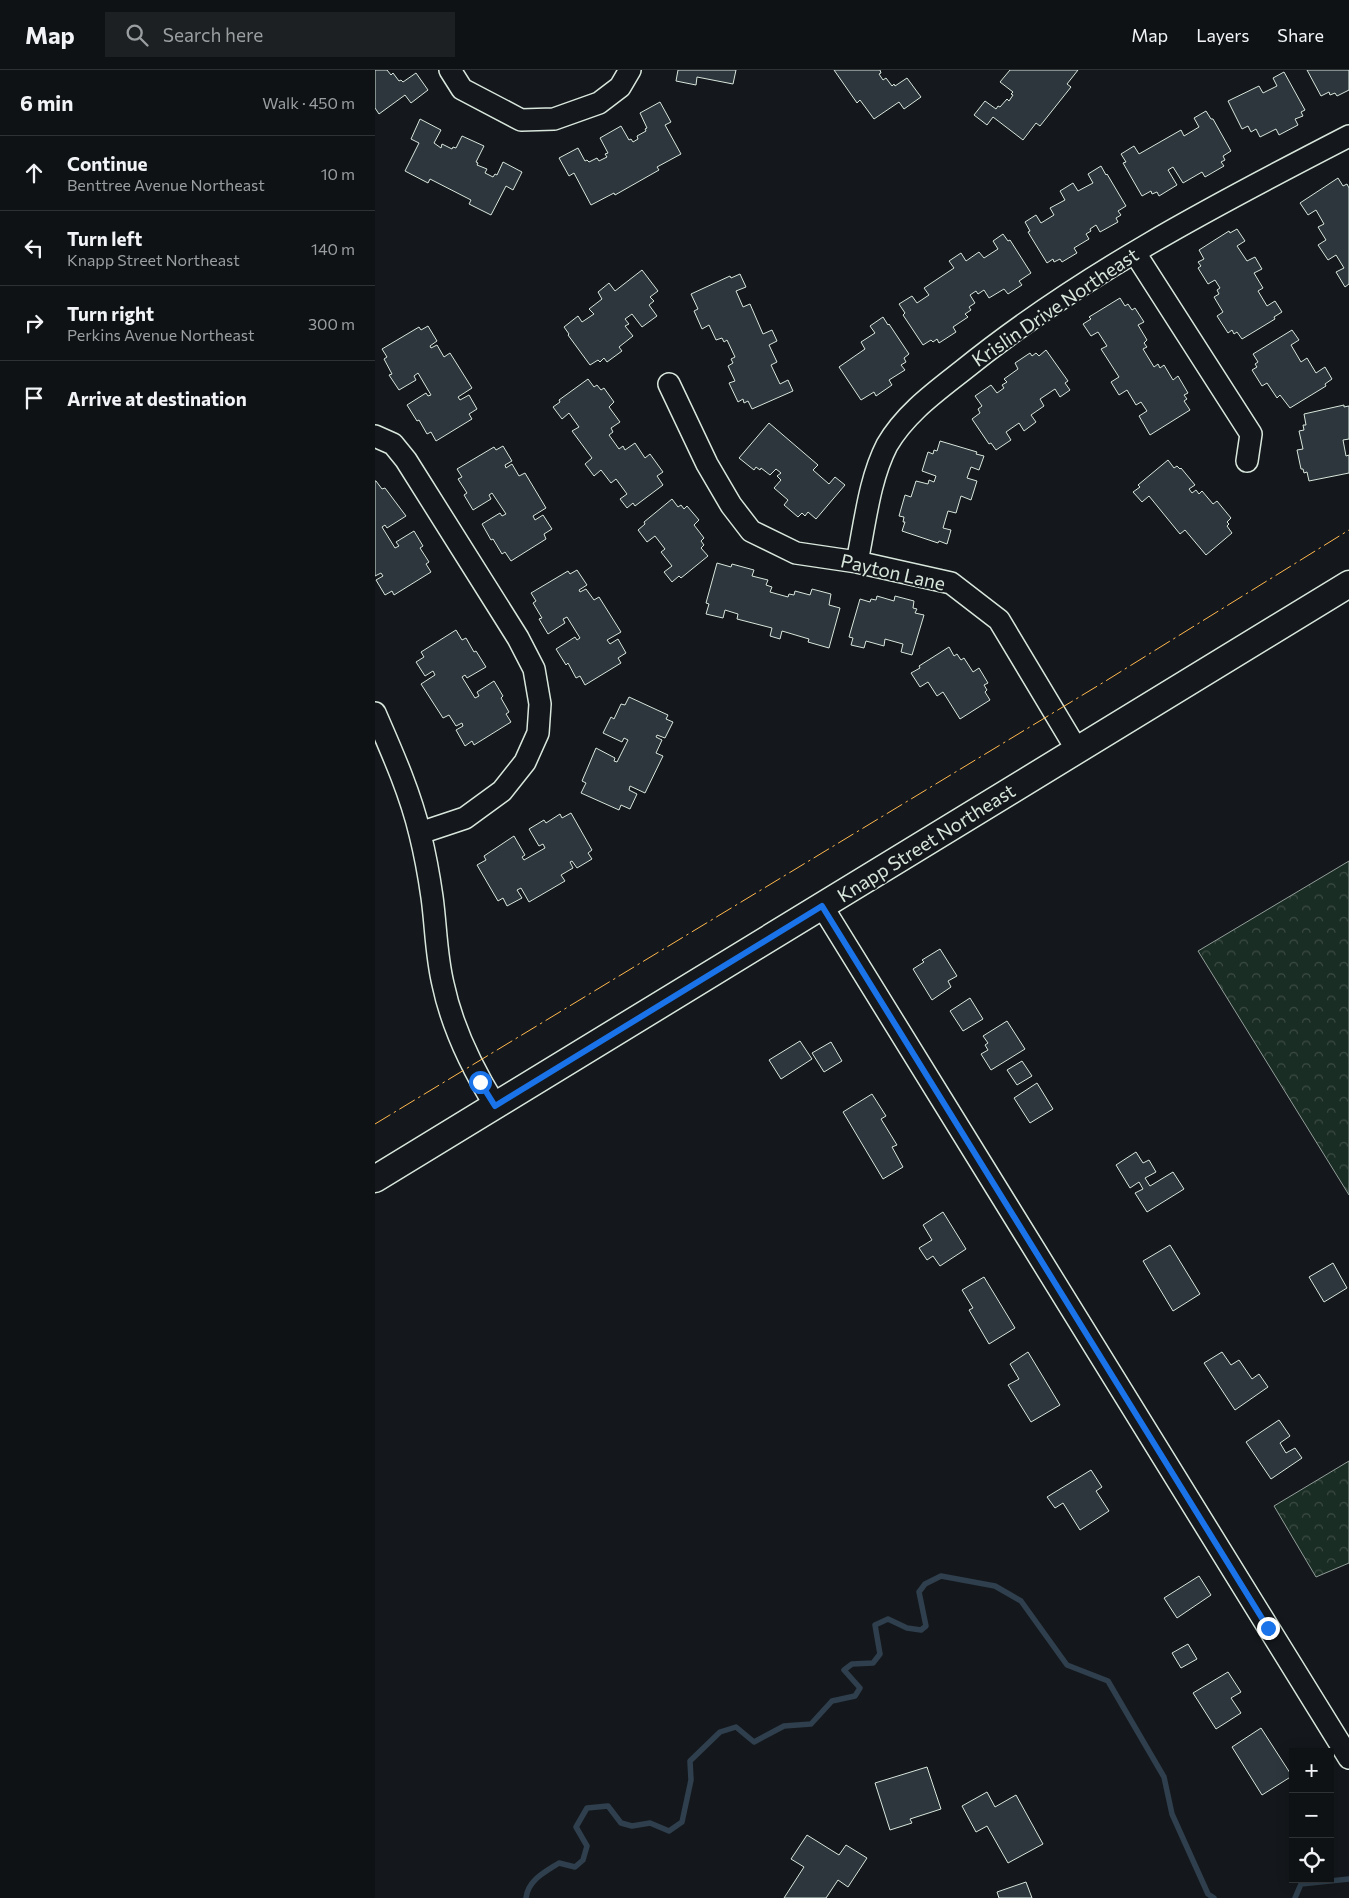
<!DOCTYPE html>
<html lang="en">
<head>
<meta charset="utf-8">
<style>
	body { margin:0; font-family:Commissioner,sans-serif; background:#1d2022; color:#f1f3f6 }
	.controls { position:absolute; right:15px; bottom:15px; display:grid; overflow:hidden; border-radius:0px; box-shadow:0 2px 12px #0003 }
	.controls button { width:45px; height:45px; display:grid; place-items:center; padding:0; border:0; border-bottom:1px solid #2f3234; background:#0f1215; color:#f1f3f6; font:25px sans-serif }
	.stop { position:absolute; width:15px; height:15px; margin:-11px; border:4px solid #1a73e8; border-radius:50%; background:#fff }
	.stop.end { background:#1a73e8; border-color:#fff; box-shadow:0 1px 5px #0008 }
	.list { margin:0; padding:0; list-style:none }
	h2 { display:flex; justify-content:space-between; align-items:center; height:65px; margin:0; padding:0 20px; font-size:21px }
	h2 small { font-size:16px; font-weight:400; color:#9b9ea0 }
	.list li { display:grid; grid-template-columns:32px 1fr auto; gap:15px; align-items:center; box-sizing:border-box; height:75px; padding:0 20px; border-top:1px solid #2f3234 }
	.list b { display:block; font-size:19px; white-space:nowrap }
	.list p { margin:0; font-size:16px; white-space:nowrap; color:#9b9ea0 }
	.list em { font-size:16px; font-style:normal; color:#9b9ea0 }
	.icon { flex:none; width:28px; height:28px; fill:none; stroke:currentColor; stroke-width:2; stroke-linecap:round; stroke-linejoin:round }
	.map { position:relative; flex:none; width:974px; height:1828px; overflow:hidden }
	header { display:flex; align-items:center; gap:30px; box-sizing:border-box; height:70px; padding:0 25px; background:#0f1215; border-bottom:1px solid #2f3234 }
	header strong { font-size:24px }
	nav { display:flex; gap:28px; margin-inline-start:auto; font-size:18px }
	.search { width:350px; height:45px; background:#1d2022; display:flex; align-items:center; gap:12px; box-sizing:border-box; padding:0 18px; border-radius:0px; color:#9b9ea0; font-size:19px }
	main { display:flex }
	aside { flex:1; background:#0f1215 }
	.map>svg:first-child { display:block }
	.forest { fill:url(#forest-crowns); stroke:#939e99 }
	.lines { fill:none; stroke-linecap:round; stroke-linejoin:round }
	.stream { stroke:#2f3f4d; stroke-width:5.5 }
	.building { fill:#2c363c; stroke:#d8e6dc }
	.minor-casing { stroke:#d8e6dc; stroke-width:24 }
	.major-casing { stroke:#d8e6dc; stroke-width:29 }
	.minor { stroke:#14181c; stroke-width:21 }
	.major { stroke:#14181c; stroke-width:26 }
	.power { stroke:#ffb74d; stroke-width:1; stroke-dasharray:18 4 2.5 4; stroke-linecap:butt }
	.route { stroke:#1a73e8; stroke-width:6 }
	.labels { text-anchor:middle; stroke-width:4; stroke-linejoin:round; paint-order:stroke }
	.street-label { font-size:19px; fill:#d8e6dc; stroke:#14181c }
</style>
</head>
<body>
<header>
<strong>Map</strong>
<div class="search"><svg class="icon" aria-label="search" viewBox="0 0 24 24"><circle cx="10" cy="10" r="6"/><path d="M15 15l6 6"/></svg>Search here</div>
<nav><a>Map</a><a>Layers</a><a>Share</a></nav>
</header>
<main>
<aside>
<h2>6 min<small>Walk · 450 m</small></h2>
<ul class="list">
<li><svg class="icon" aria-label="ahead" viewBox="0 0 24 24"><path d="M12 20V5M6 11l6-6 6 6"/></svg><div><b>Continue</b><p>Benttree Avenue Northeast</p></div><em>10 m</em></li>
<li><svg class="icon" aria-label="left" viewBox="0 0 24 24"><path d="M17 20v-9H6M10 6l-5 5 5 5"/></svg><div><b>Turn left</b><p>Knapp Street Northeast</p></div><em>140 m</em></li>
<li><svg class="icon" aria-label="right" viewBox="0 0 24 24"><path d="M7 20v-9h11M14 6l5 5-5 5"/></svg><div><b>Turn right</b><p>Perkins Avenue Northeast</p></div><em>300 m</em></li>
<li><svg class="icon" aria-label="arrive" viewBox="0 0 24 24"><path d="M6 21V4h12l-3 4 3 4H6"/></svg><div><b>Arrive at destination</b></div></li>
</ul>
</aside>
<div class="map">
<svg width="974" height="1828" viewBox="0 0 974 1828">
	<defs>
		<pattern id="forest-crowns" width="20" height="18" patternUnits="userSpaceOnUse" patternTransform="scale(1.25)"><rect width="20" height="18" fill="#1a2d24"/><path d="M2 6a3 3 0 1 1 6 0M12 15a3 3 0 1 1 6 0" fill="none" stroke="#3b4b43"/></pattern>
	</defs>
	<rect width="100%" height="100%" fill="#14181c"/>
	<path class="forest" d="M 974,791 L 974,1125 L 823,881 Z
		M 974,1391 L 974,1493 L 941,1507 L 899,1436 Z"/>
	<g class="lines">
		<path class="stream" d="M 151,1828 C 153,1810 170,1802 184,1793 L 200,1797 L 208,1790 L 212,1776 L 201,1757 L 212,1738 L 233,1736 L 246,1753 L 257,1756 L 275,1753 L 294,1761 L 307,1752 L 316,1710 L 315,1691 L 345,1662 L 361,1657 L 379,1672 L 409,1656 L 436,1654 L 457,1631 L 480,1626 L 485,1618 L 469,1600 L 477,1594 L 498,1593 L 505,1584 L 500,1555 L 513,1549 L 532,1558 L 546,1560 L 551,1556 L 544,1522 L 550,1514 L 566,1506 L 620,1516 L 646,1531 L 692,1595 L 733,1611 L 789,1707 L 797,1744 L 833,1824 L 839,1828
			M 920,1828 L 926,1814 L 974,1809"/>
	</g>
	<path class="building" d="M 0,0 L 12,0 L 16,5 L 18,3 L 24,11 L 26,10 L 28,12 L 41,3 L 53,20 L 36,33 L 30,25 L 4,44 L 0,38 Z
		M 303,0 L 361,0 L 358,14 L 322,7 L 321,15 L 301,11 Z
		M 459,0 L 505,0 L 506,3 L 504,4 L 508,10 L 511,8 L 517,16 L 519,14 L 520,16 L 532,8 L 546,27 L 529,39 L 524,32 L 499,49 L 485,30 L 482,33 Z
		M 635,0 L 703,0 L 692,14 L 696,17 L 665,56 L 661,53 L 648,70 L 618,47 L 612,55 L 599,45 L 610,31 L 621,39 L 623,36 L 625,37 L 632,29 L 634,31 L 638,25 L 636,24 L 638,22 L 625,12 Z
		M 932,0 L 974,0 L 974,20 L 962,26 L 960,23 L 955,25 L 954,22 L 946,26 Z
		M 909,2 L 930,40 L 926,42 L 928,46 L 920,49 L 923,55 L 904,65 L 901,59 L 885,67 L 881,59 L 876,62 L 873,56 L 867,59 L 853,31 L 884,16 L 888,23 L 902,16 L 898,8 Z
		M 285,32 L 296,52 L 290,55 L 306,84 L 282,97 L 284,100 L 240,125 L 239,123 L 216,135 L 199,103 L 194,106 L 184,88 L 203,78 L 210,91 L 212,90 L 214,92 L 222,88 L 224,91 L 232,87 L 230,84 L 233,83 L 225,68 L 246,56 L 254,70 L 256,69 L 258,72 L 263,69 L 262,66 L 271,61 L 270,59 L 272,58 L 265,43 Z
		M 831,41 L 836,49 L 838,49 L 856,81 L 848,86 L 850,90 L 846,92 L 849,96 L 830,107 L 827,102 L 808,113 L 798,97 L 793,100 L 802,115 L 784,126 L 782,122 L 777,124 L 776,121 L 767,126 L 748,93 L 751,92 L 746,84 L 759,76 L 764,84 L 806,60 L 809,66 L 824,57 L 819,48 Z
		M 45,49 L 66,60 L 59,73 L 66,78 L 67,74 L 77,79 L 78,77 L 81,78 L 87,66 L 109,76 L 101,92 L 103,93 L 102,95 L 112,99 L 110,103 L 118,107 L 120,104 L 122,105 L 128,92 L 147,102 L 138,120 L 131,116 L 116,145 L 94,134 L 96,130 L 55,109 L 53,113 L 30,101 L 44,73 L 36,69 Z
		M 726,96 L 731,105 L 732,104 L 751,136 L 743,141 L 746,145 L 741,148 L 743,152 L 725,162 L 721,155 L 715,159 L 716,161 L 711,164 L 714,169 L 699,178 L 702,183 L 687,192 L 685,189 L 679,192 L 678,189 L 672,193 L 653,162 L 655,161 L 650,152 L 661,145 L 666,153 L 679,145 L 675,138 L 690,130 L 685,121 L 698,113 L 703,121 L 718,113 L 713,104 Z
		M 963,108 L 968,116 L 972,114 L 974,118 L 974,214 L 970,217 L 961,202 L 969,198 L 961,185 L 953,190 L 943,175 L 951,170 L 943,157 L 949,154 L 941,140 L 933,145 L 925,133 Z
		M 862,159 L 870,171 L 862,176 L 872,191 L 880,187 L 887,199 L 879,203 L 888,218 L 883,221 L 892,236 L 900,231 L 907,242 L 899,247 L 900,249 L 867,269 L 862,262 L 859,264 L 857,260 L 853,263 L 842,246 L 848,242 L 839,227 L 844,224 L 842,220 L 845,218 L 840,210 L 833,214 L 823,198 L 826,196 L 823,192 L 829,189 L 824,180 L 854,161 L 855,163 Z
		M 628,164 L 633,171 L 635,170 L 656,203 L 644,211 L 647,215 L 633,224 L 629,219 L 614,228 L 609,220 L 603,224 L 601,221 L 595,225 L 600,233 L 594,237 L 596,240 L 590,244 L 593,247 L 578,257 L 581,262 L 564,273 L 562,269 L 558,272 L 556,270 L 548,275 L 528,245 L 530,243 L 524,234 L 537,226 L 542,233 L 554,225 L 549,218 L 579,198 L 574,191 L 586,183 L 591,191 L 604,182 L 609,188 L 623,179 L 618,171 Z
		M 267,200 L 283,221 L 275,227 L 279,231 L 274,235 L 282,246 L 267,257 L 257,244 L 250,249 L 254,254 L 250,256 L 258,266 L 244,277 L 247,281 L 232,292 L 229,288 L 225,292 L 223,290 L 215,295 L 193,265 L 194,264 L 189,257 L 203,246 L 207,252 L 219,244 L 214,239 L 227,229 L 223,222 L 234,213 L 240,221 Z
		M 365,204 L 371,217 L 361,221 L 368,237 L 375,234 L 388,264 L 397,260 L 402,271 L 394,275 L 402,292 L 396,295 L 405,314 L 413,310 L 418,321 L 377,339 L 373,331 L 369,333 L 368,329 L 363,332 L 354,313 L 360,311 L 353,296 L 358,293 L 356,289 L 360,287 L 352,270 L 349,272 L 347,268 L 341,270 L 334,255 L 327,259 L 319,241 L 323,239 L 316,224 L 355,206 L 356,208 Z
		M 745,228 L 750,236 L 753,234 L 757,240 L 760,238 L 769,252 L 763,255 L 772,270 L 769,273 L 772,277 L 768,279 L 779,297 L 783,294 L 785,298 L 789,295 L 798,310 L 803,306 L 813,323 L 809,325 L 812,329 L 809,331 L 815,340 L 775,365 L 764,346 L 772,341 L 766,332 L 761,335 L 752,320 L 744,325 L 736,312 L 744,307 L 726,279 L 732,276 L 723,262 L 716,266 L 708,254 L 716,249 L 714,247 Z
		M 508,247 L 513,255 L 514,254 L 534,284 L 529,288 L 531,292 L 526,295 L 530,300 L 514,310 L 517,315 L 501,326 L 499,322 L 486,330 L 464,297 L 490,279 L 486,272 L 500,263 L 495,256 Z
		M 53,256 L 62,271 L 55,276 L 56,278 L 62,275 L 69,287 L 75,283 L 97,318 L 83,327 L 85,330 L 94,325 L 102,339 L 94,344 L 97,349 L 61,371 L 56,362 L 52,364 L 44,350 L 42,351 L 32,335 L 51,323 L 53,326 L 56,325 L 43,303 L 39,306 L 41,310 L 24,320 L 14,305 L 17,304 L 9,289 L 12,287 L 7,279 L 44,257 L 46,260 Z
		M 917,260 L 924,270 L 916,275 L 926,292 L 932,288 L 941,303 L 950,297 L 957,309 L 950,314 L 951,316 L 915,338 L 905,325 L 902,328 L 892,313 L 887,316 L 877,300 L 882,297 L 880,294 L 883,292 L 878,284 Z
		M 671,280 L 693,311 L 690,313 L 695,320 L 685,327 L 680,319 L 665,329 L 669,336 L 656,345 L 661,352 L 649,361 L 644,353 L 631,362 L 636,370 L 621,380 L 616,373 L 614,374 L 597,349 L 605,343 L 603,339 L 607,336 L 600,326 L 616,315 L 622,323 L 629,318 L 627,315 L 632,312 L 629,309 L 643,299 L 640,293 L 655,283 L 657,286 L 661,283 L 664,286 Z
		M 213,309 L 219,317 L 222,315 L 226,320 L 229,318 L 239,332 L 234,337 L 245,352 L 236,358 L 238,362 L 234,365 L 244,379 L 248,376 L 250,380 L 260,373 L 270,388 L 275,384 L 288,402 L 282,406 L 288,415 L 260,436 L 258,433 L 252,438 L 245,429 L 252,424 L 241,409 L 236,413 L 226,400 L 219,406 L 210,394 L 217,388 L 197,361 L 204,357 L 194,343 L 187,349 L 178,337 L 185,332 L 184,330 Z
		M 969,335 L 969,337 L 974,336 L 974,369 L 968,370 L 971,386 L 974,385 L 974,403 L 934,411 L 932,402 L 929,403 L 928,399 L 926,399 L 922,380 L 928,379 L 924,361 L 929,360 L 928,355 L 931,355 L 929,344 Z
		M 394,353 L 443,395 L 438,400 L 454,414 L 460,407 L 470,415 L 441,449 L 433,442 L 430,446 L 427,443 L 423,447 L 409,435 L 413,430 L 399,418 L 406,410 L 402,406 L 406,403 L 401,399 L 395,405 L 386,398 L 385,400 L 381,397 L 379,400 L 364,388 Z
		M 565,371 L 602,382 L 601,384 L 609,386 L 604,400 L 596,397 L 592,408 L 602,411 L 596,430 L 586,426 L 581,443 L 573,441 L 568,458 L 576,460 L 572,474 L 564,471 L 563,473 L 527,461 L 530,452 L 528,452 L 529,447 L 524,446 L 530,425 L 536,427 L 541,411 L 553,414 L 554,410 L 559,412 L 561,406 L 547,401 L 553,382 L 558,384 L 559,380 L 562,381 Z
		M 128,376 L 137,391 L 130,395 L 131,398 L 137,394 L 144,406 L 150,403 L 171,438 L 158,446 L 160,450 L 168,445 L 177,459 L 169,464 L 171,469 L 136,491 L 130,482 L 127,484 L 118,469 L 116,470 L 107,454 L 125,443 L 127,446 L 131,444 L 117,423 L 114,425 L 116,429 L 98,440 L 89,425 L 92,423 L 83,409 L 87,407 L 82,399 L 119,377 L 121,380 Z
		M 793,390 L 799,398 L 802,396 L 805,399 L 806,398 L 820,415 L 814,419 L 817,423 L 821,420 L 824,424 L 827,421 L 838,434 L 842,431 L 856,448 L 852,452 L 854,454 L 852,456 L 857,463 L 831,485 L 810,460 L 805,464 L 774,426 L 767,432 L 758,422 L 765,417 L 763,415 Z
		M 0,411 L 1,411 L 7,419 L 10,418 L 31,446 L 12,458 L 10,455 L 7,457 L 20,478 L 24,476 L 21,472 L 39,461 L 48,476 L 45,478 L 54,492 L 51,494 L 56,502 L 19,525 L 17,521 L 10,525 L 1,510 L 8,506 L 6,503 L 0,506 Z
		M 297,429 L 303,437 L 306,435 L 309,439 L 312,436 L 324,450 L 319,455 L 329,468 L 326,471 L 329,475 L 326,478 L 333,486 L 306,508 L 304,506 L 297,512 L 289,502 L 297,496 L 286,482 L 290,479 L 280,466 L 272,472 L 263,460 L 270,454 L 269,452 Z
		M 342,493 L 356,497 L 357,494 L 379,500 L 377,506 L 393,510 L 391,515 L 397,517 L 395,522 L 413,527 L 414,524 L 419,525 L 420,521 L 435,525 L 437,519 L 456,524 L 454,535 L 465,538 L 454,578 L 433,572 L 434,569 L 407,561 L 405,569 L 395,566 L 397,558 L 362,549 L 363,544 L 350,540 L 348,548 L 331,544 L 334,534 L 331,533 Z
		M 202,500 L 212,515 L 204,520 L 205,522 L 211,519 L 219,530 L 224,527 L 246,562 L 232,570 L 235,574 L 243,569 L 251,583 L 243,588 L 246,593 L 210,615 L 205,606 L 201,608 L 193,593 L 191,595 L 181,579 L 200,567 L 202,570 L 205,568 L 192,547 L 188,549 L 190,553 L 173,564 L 164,549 L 167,548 L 158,533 L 161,531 L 156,523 L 193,501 L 195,504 Z
		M 502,526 L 519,531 L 520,526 L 539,531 L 538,538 L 542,539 L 540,543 L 549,545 L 537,585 L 526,582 L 528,574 L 510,569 L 509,576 L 491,571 L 489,578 L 476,575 L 478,568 L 474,567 L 485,529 L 495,532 L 496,529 L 501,530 Z
		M 81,560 L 87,570 L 91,568 L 99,582 L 101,581 L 111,597 L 92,608 L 90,605 L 87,607 L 100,628 L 104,626 L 102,622 L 119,611 L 128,626 L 126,628 L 134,642 L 131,644 L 136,652 L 99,675 L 97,671 L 90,676 L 81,660 L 88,656 L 87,653 L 81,656 L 74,645 L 68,648 L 46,614 L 60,605 L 58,601 L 50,606 L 41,592 L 49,587 L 46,582 Z
		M 574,577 L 579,586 L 582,584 L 586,590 L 589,588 L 598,602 L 604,598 L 613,613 L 609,615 L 612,620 L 610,622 L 615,630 L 585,649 L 568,622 L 562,626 L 553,612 L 545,617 L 536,603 L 545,598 L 544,596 Z
		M 254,627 L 293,645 L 291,649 L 298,652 L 290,668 L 282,665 L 281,667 L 287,670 L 281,683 L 288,686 L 270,723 L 255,716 L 254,720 L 262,724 L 255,739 L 246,735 L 244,740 L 206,723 L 211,713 L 207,711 L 221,678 L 240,688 L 239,691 L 242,692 L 253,670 L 249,668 L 247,672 L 228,663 L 236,647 L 239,649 L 246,634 L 250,635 Z
		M 196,743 L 217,780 L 213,783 L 217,789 L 202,798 L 197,791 L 195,792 L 198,798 L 186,805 L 190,811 L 154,832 L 146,818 L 142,820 L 147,828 L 132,836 L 128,828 L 123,831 L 102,795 L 111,790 L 109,786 L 139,766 L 150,785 L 147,787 L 149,790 L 170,778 L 168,774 L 164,776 L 154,759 L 169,750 L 171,753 L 185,744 L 187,748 Z
		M 565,879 L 582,906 L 573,911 L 576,917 L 557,930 L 538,899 L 549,892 L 547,890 Z
		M 595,928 L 608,949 L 588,961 L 575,941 Z
		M 632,951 L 650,979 L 616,1000 L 606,984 L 613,980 L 610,975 L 613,973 L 608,966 Z
		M 425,971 L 437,989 L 406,1009 L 394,990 Z
		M 456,972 L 467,991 L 449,1002 L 437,983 Z
		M 647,991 L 657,1006 L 642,1015 L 632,1000 Z
		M 662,1013 L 678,1039 L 655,1053 L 639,1028 Z
		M 497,1024 L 511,1046 L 506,1049 L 522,1075 L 517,1077 L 528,1097 L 508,1109 L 468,1042 Z
		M 761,1082 L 768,1093 L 774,1090 L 781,1102 L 770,1108 L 775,1116 L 798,1102 L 809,1119 L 772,1142 L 760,1123 L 768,1119 L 764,1112 L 755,1118 L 741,1095 Z
		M 568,1142 L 591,1179 L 565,1196 L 558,1186 L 552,1190 L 544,1178 L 557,1170 L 548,1155 Z
		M 795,1175 L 825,1224 L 798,1241 L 768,1191 Z
		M 958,1193 L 972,1218 L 949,1232 L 934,1207 Z
		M 609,1207 L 640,1258 L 614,1274 L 594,1240 L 598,1238 L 587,1220 Z
		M 653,1282 L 685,1335 L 656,1352 L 633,1315 L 644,1309 L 635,1294 Z
		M 847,1282 L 856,1295 L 864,1290 L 877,1309 L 884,1304 L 893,1317 L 860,1340 L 829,1293 Z
		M 904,1350 L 915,1366 L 905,1373 L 911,1383 L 920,1378 L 927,1388 L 896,1409 L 871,1372 Z
		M 716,1400 L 727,1417 L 721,1421 L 734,1441 L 705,1460 L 688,1433 L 680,1438 L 672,1427 Z
		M 824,1506 L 836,1525 L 802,1548 L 789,1528 Z
		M 813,1574 L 822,1589 L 806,1598 L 797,1583 Z
		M 853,1602 L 866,1622 L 856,1628 L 866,1643 L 841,1659 L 818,1623 Z
		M 886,1658 L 917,1706 L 887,1725 L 857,1677 Z
		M 552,1697 L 566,1739 L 535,1749 L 537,1753 L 515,1760 L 500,1713 Z
		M 612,1722 L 620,1737 L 641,1725 L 668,1774 L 633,1793 L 612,1756 L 601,1762 L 587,1736 Z
		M 432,1765 L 464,1785 L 471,1775 L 492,1788 L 473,1817 L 463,1810 L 451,1828 L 409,1828 L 429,1797 L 416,1789 Z
		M 651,1812 L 657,1828 L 624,1828 L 622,1822 Z"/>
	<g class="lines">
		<defs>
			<path id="minor" d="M 75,0 L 87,19 L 146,50 L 179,49 L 224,33 L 245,17 L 255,0
				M 760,183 L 876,364 L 872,391
				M 294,314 L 332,394 L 356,435 L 376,461 L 421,483 L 482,492 L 576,513 L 624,550 L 702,680
				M 0,366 L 18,374 L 31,390 L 143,568 L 159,599 L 165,634 L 163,663 L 150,692 L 127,721 L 90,748 L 45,763
				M 482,492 C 490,454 494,410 512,375 C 530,344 559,323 587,301 C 704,206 840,135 974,66
				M 0,643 C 17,682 35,722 45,764 C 50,784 54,806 57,827 C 61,856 61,885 68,914 C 77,957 97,998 120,1035
				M 447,836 L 974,1688"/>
			<path id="major" d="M 0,1109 L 974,514"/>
		</defs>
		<use href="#minor" class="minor-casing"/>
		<use href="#major" class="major-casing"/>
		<use href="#minor" class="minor"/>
		<use href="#major" class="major"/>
		<path class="power" d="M 0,1054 L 729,612 L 974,460"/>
	</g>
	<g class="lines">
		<path class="route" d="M 105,1012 L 120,1036 L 447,836 L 893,1558"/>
	</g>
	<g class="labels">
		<g class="street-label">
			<text transform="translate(680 237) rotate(-34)" y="7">Krislin Drive Northeast</text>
			<text transform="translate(518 502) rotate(13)" y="7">Payton Lane</text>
			<text transform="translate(551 773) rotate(-32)" y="7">Knapp Street Northeast</text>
		</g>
	</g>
</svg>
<div class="controls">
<button>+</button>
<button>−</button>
<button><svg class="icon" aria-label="locate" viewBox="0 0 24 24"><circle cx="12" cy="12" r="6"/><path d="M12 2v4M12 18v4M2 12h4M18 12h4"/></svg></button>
</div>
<div class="stop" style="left:105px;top:1012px"></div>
<div class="stop end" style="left:893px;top:1558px"></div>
</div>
</main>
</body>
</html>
